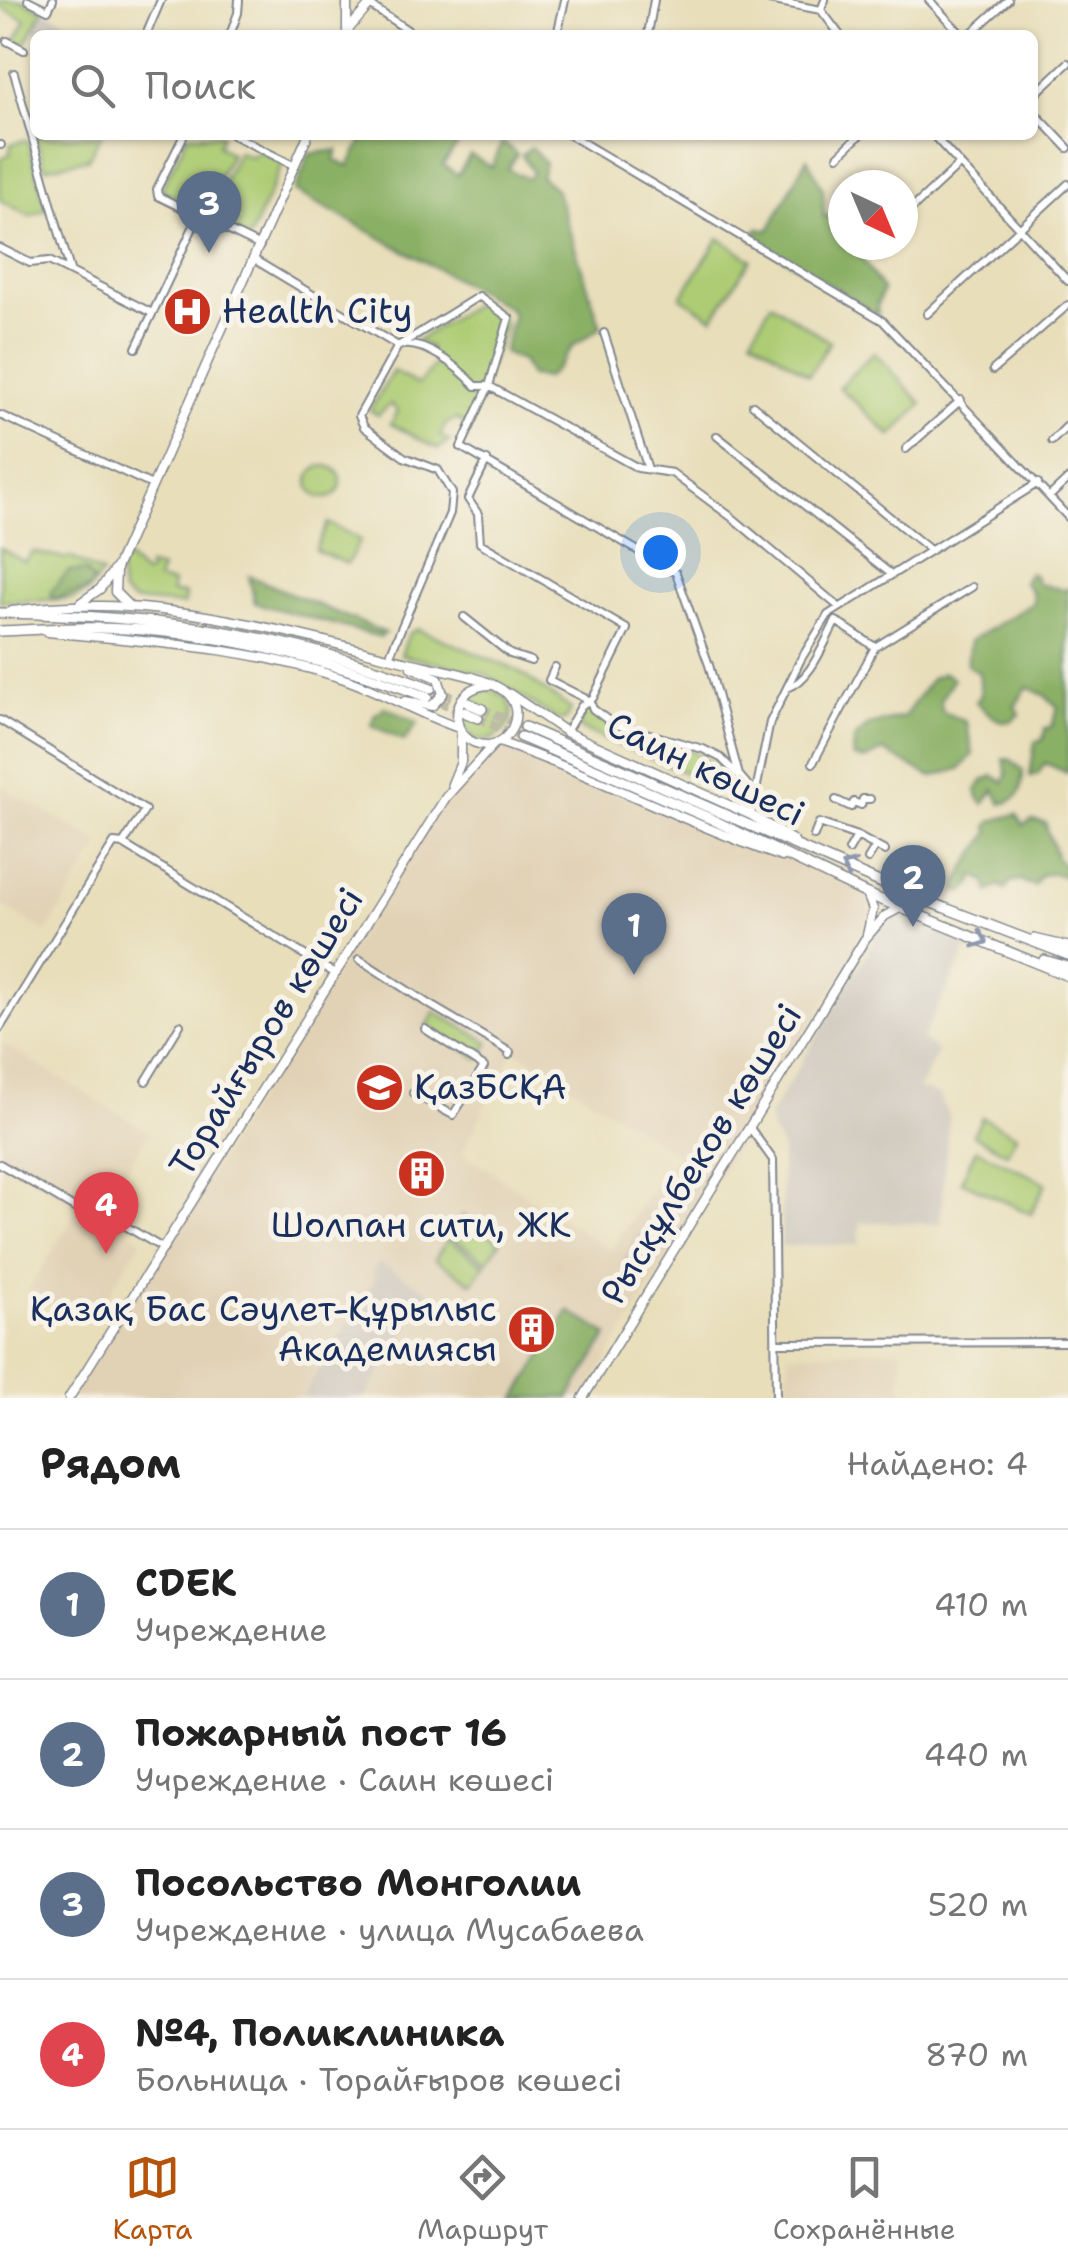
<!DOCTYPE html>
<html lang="ru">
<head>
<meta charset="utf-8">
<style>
	body { margin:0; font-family:"Shantell Sans",sans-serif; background:#f6f6f6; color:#222 }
	.compass { position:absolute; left:828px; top:170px; width:90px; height:90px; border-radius:50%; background:#fff; box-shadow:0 2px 8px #0004; rotate:136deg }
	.you { position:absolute; left:660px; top:552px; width:35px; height:35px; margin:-25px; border:8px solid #fff; border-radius:50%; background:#1a73e8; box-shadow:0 0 0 15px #1a73e833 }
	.badge { display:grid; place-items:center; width:65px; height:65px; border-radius:50%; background:#b45309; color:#fff; font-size:32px; font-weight:700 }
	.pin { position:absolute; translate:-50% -82px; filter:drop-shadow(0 2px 5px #0008) }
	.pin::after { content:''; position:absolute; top:52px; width:35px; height:30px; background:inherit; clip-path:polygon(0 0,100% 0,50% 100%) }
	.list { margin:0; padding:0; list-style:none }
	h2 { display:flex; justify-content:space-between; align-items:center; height:130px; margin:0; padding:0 40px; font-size:42px }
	h2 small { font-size:32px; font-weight:400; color:#767676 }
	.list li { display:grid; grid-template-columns:65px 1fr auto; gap:30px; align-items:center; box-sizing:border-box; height:150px; padding:0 40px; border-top:2px solid #e0e0e0 }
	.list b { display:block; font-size:38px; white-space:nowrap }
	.list p { margin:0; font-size:32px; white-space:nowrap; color:#767676 }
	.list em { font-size:32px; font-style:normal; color:#767676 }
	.icon { flex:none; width:55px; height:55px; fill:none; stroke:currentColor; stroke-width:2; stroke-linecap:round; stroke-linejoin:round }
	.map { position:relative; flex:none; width:1068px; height:1398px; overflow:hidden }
	.search { position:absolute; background:#fff; box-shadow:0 2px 8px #0004; left:30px; right:30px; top:30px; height:110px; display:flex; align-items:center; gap:25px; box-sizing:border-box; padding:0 35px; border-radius:15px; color:#767676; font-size:38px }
	.sheet { height:730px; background:#fff }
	nav { display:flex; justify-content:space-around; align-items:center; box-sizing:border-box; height:140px; border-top:2px solid #e0e0e0; background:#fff; font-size:28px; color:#767676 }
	nav a { display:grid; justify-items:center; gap:5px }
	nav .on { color:#b45309 }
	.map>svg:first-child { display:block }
	.built { fill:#e1d2b6; fill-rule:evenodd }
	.industrial { fill:#c9c3b8 }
	.green { fill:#adcc73; stroke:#647e68; stroke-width:2.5 }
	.forest { fill:#8ab065; stroke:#527062; stroke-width:2.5 }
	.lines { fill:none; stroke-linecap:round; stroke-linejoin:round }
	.primary-tunnel { stroke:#bfbba8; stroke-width:9; stroke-dasharray:9 4.5; stroke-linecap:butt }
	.street-casing { stroke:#82868c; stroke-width:10 }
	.secondary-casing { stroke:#82868c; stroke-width:11 }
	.primary-casing { stroke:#82868c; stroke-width:12 }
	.street { stroke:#fff; stroke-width:6 }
	.secondary { stroke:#fff; stroke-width:8 }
	.primary { stroke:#fff; stroke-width:9 }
	.oneway { stroke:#8d97ae }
	.labels { text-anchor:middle; stroke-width:10; stroke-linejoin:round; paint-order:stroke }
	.poi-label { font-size:35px; fill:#1b2f5e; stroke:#f7f3e8; text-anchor:start }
	.street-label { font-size:35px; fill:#1b2f5e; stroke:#f7f3e8 }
</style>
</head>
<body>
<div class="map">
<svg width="1068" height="1398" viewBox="0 0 1068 1398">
	<rect width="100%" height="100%" fill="#f7f3e8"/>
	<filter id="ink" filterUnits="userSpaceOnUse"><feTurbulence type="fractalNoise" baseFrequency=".01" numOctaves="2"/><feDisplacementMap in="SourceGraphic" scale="20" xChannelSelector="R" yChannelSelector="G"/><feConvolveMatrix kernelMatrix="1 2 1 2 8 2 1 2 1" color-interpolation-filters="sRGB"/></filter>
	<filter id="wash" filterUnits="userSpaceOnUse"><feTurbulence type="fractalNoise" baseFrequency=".0048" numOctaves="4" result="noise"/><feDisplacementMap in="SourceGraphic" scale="40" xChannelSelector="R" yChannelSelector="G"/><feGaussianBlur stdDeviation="2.25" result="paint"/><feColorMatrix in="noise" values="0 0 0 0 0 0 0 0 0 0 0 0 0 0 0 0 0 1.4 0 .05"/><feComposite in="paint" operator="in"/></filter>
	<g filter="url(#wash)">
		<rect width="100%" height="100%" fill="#e8deba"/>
		<path class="built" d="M 499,742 L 808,866 L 886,902 L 583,1398 L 69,1398 L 446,797 ZM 514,1050 L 677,1154 L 610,1250 L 462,1152 Z
			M 0,786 L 101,843 L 46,933 L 0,904 Z
			M 2,1043 L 150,1132 L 96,1218 L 0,1158 Z
			M 75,1214 L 94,1226 L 115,1223 L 142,1240 L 94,1317 L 63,1297 L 57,1307 L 29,1289 Z
			M 902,1349 L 902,1398 L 788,1398 L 789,1353 Z"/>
		<path class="industrial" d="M 43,10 L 75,25 L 70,35 L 41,35 L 32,30 Z
			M 898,916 L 972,940 L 922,1039 L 938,1052 L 919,1089 L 940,1095 L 949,1118 L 940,1224 L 860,1222 L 859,1245 L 781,1246 L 782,1148 L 773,1133 L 769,1116 L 882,927 Z
			M 678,1172 L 695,1181 L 638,1273 L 621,1264 Z
			M 379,1262 L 430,1292 L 365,1398 L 302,1398 L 375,1279 L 373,1271 Z"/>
		<path class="green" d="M 0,0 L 22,0 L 43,10 L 25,45 L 15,40 L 26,20 L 0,7 Z
			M 40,135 L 45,137 L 101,135 L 88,159 L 45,168 L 36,137 Z
			M 188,135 L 222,135 L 218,145 L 231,154 L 201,210 L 161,190 Z
			M 25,140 L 28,141 L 47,209 L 30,216 L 0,200 L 0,159 L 10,154 L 11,144 Z
			M 257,150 L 283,163 L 249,239 L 205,217 L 238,152 L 252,157 Z
			M 719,238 L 751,259 L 713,318 L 681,297 Z
			M 478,302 L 501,314 L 505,327 L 482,384 L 484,393 L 466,425 L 455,419 L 445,425 L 440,436 L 449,441 L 438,449 L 391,424 L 398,411 L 391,404 L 378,415 L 370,410 L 393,371 L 418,385 L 438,360 L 429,353 L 430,347 L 416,341 Z
			M 771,303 L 830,342 L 809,375 L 752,337 Z
			M 874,352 L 922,404 L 891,436 L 839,387 Z
			M309 482a16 16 0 1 1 32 0a16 16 0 1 1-32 0Z
			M 328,523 L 361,540 L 347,564 L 315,550 Z
			M 0,548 L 25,562 L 33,552 L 65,559 L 70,557 L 102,574 L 88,592 L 71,599 L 0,602 Z
			M 124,556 L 144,574 L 149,572 L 148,566 L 161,569 L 157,580 L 172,583 L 172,593 L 185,594 L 184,605 L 133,601 L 122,593 L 119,566 Z
			M 418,629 L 518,671 L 571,709 L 567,719 L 560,721 L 485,674 L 401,655 L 409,633 Z
			M 487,689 C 550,704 474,779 461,715 C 464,699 471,693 487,689 Z
			M 586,708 L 625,734 L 683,747 L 726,769 L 748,795 L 737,799 L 724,789 L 581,729 L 578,722 Z
			M 435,1012 L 489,1042 L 480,1059 L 427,1026 Z
			M 982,1117 L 1016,1135 L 1007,1153 L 973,1135 Z
			M 976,1149 L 1046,1183 L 1031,1214 L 961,1181 Z
			M 463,1216 L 500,1242 L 487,1262 L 450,1236 Z
			M 448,1239 L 485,1265 L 472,1283 L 435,1259 Z"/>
		<path class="forest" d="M 365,135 L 438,135 L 458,144 L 443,165 L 458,175 L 470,155 L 492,167 L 502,142 L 517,154 L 508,169 L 528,179 L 533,173 L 522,155 L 532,147 L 545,163 L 541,177 L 556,190 L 601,327 L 572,347 L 558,367 L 546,378 L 530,376 L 522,361 L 503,353 L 513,316 L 509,308 L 295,191 L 309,154 L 338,150 L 335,160 L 349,166 Z
			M 807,158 L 823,189 L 824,217 L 831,215 L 843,229 L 843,245 L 853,245 L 883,290 L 877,305 L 878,315 L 752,238 L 758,228 L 769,230 Z
			M 69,571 L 85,571 L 94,582 L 87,590 L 52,599 L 51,592 Z
			M 1030,573 L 1035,576 L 1038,584 L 1064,590 L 1068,588 L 1068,773 L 1045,763 L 1038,774 L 1030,776 L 1035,742 L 1043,740 L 1045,729 L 1052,726 L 1058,707 L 1044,695 L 1027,687 L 1015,706 L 1020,714 C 1005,732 989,714 976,702 L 981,695 L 979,673 L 967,665 L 970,641 L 1033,603 L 1032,592 L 1024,582 Z
			M 249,576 L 385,633 L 381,637 L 255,603 Z
			M 944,673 L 953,679 L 940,701 L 943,712 L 966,722 L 973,754 L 960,769 L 931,777 L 883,751 L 865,760 L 853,757 L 854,739 L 869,725 L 904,717 L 932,678 Z
			M 385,707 L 418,723 L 404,741 L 372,725 L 374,715 Z
			M 1004,759 L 1011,760 L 1023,770 C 1022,789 1023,800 1001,804 L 994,790 L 984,804 L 978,798 L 976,790 L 984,780 L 993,776 L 1004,782 L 1007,775 Z
			M 1017,814 L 1023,825 L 1032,820 L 1046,823 C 1047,836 1055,845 1056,858 L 1068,871 L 1068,877 L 1053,873 L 1041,875 L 1034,886 L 1020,880 L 1010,882 L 1005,890 L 999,885 L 989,892 L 986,881 L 973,875 L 973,882 L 964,892 L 955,892 C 962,867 978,853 989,832 L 988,826 L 992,821 Z
			M 569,1311 L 608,1335 L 569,1398 L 516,1398 Z"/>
	</g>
	<g filter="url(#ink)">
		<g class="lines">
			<path class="primary-tunnel" d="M 431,688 L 465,702
				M 427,697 L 464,712
				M 482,709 L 525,727
				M 478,718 L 521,737"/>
			<defs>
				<path id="street" d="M 28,0 L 48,10 L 53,0
					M 769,0 L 821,10 L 840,35
					M 929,0 L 962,35
					M 371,6 L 415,35
					M 821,10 L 825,0
					M 648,34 L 654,0
					M 146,35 L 161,0
					M 230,35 L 238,13 L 239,0
					M 557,35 L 565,0
					M 969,35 L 1008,0
					M 7,41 L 24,50
					M 14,73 L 70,270
					M 1033,96 L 1068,63
					M 1033,111 L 1068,148
					M 184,135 L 157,189 L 158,196 L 260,246
					M 233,135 L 295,166
					M 570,135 L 883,321 L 1068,517
					M 933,135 L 1068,281
					M 0,145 L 1,145
					M 838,156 L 860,135
					M 903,217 L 960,164
					M 0,248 L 30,263 L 49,261 L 152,313
					M 863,254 L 873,245
					M 255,260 L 398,346 C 423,338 459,368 476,386 L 489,386 L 461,447 L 676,573 L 709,665 L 739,775 L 757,796
					M 927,314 L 1068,184
					M 604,333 L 648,469
					M 136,348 L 198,217
					M 993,370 L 1068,305
					M 753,405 L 929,549
					M 0,415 L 152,485
					M 717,436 L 891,574
					M 1052,441 L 1068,425
					M 906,449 L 961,400
					M 487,460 L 468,499 L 478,514 L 480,543 L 627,629 L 593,698 L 582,705 L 566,732
					M 1050,496 L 1068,479
					M 464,617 L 510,654 L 531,661
					M 389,657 L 450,513 L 452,493 L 438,470 L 404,457 L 364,427 L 359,416 L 398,346 L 479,296 L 509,318 L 489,386 L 638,468 L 672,473 L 734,519 L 839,607
					M 555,667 L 549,680 L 590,701 L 593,709 L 613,724 L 703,749 L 721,758 L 738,775
					M 787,688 C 811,681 824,642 836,621 L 875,647
					M 0,720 L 145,810 L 123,844 L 114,843 L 0,1028
					M 813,763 L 875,647 L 972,587
					M 836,800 L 851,807 L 854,802 L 861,805 L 863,799 L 870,799
					M 751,815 L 770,722 L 801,659 L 828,615 L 1038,483
					M 814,836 L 819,823 L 857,836
					M 123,844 L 334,973
					M 849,850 L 857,836 L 885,851
					M 868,859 L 876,846
					M 359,959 L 427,1003 L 510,1052 L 509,1055
					M 146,1081 L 180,1025
					M 413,1093 L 453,1115 L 484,1067 L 425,1029
					M 750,1128 L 773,1160 L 776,1398
					M 0,1164 L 96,1221 L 117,1221 L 164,1249
					M 775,1343 L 1068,1342"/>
				<path id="secondary" d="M 347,0 L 347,31
					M 347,31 L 374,0
					M 116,570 L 115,592 L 128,605
					M 80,603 L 100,589 L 117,566 L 308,135
					M 12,611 C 147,591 279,630 408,662 C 432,668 493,677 508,695 C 525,713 511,744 487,745 C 447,745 446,685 491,685
					M 48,632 C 146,642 243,646 338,677 C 380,690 417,714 459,728
					M 510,694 L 566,732 L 751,815 L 794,841
					M 405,701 L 432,706 L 443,694 L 438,678 L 411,667
					M 499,742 C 595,775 685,823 782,857
					M 452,784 L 461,762 L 461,731
					M 867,935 L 873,909 L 867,894
					M 69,1398 L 446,797 L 494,744
					M 583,1398 L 865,939 L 885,916 L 900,908"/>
				<path id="primary" d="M 0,613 C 159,616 282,632 431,688
					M 0,631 C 33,630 66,627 99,628 C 213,630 322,657 427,697
					M 468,703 L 482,709
					M 464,712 L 478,718
					M 525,727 L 893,888 L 1068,955
					M 521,737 L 709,818 L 867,894 L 1068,976
					M 1034,939 L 1068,947
					M 1044,960 L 1068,967"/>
			</defs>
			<use href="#street" class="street-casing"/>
			<use href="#secondary" class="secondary-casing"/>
			<use href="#primary" class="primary-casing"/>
			<use href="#street" class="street"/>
			<use href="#secondary" class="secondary"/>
			<use href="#primary" class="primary"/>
		</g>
		<defs><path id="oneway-chevron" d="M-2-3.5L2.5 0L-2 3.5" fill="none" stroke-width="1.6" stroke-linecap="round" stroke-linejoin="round" transform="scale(2.5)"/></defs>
		<g class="oneway">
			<use href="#oneway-chevron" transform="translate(848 867) rotate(-156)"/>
			<use href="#oneway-chevron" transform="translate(981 940) rotate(21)"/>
		</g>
	</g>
	<defs>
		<symbol id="hospital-disc" viewBox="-11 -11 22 22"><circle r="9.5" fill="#c8321e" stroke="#f7f3e8"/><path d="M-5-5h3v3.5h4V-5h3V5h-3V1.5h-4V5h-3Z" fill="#fff"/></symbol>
		<symbol id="university-disc" viewBox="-11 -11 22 22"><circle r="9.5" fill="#c8321e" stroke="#f7f3e8"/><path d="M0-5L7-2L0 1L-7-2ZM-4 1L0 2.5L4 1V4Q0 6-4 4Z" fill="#fff"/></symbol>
		<symbol id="building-disc" viewBox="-11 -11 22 22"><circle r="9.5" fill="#c8321e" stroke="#f7f3e8"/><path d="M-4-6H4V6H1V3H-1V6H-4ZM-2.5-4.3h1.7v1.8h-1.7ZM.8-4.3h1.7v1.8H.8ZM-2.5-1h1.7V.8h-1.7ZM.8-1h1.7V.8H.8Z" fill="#fff"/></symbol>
	</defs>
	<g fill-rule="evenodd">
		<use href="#hospital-disc" x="160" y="284" width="55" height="55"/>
		<use href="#university-disc" x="352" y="1060" width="55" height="55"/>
		<use href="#building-disc" x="394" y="1146" width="55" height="55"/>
		<use href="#building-disc" x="504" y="1302" width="55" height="55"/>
	</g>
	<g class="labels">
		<g class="poi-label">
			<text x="222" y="323">Health City</text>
			<text x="414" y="1099">ҚазБСҚА</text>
			<text x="421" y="1237" text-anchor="middle">Шолпан сити, ЖК</text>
			<text x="497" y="1321" text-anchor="end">Қазақ Бас Сәулет-Құрылыс<tspan x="497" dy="40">Академиясы</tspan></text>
		</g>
		<g class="street-label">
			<text transform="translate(706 769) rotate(26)" y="12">Саин көшесі</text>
			<text transform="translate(266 1032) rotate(-58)" y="12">Торайғыров көшесі</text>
			<text transform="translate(701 1154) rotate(-58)" y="12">Рысқұлбеков көшесі</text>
		</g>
	</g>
</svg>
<svg class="compass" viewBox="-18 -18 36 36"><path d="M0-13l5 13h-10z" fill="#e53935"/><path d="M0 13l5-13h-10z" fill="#767676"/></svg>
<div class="you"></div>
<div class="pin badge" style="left:634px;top:975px;background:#5c6f8a">1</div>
<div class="pin badge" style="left:913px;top:927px;background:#5c6f8a">2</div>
<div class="pin badge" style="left:209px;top:253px;background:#5c6f8a">3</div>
<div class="pin badge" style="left:106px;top:1254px;background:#e0444e">4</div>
<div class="search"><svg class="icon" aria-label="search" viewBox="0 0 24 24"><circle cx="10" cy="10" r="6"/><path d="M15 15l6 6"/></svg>Поиск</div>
</div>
<section class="sheet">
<h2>Рядом<small>Найдено: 4</small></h2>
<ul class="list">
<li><span class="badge" style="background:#5c6f8a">1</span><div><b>CDEK</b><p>Учреждение</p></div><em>410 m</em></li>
<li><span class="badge" style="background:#5c6f8a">2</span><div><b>Пожарный пост 16</b><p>Учреждение · Саин көшесі</p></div><em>440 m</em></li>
<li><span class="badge" style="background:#5c6f8a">3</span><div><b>Посольство Монголии</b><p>Учреждение · улица Мусабаева</p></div><em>520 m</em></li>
<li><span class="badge" style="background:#e0444e">4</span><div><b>№4, Поликлиника</b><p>Больница · Торайғыров көшесі</p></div><em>870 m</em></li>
</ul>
</section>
<nav>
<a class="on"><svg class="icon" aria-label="map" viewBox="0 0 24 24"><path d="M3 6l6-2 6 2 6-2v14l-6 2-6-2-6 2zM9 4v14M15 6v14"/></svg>Карта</a>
<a><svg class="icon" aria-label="directions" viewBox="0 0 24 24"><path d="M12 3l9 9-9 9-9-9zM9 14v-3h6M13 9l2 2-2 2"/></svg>Маршрут</a>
<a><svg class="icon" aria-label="saved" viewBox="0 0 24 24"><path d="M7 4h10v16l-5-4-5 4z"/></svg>Сохранённые</a>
</nav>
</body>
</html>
